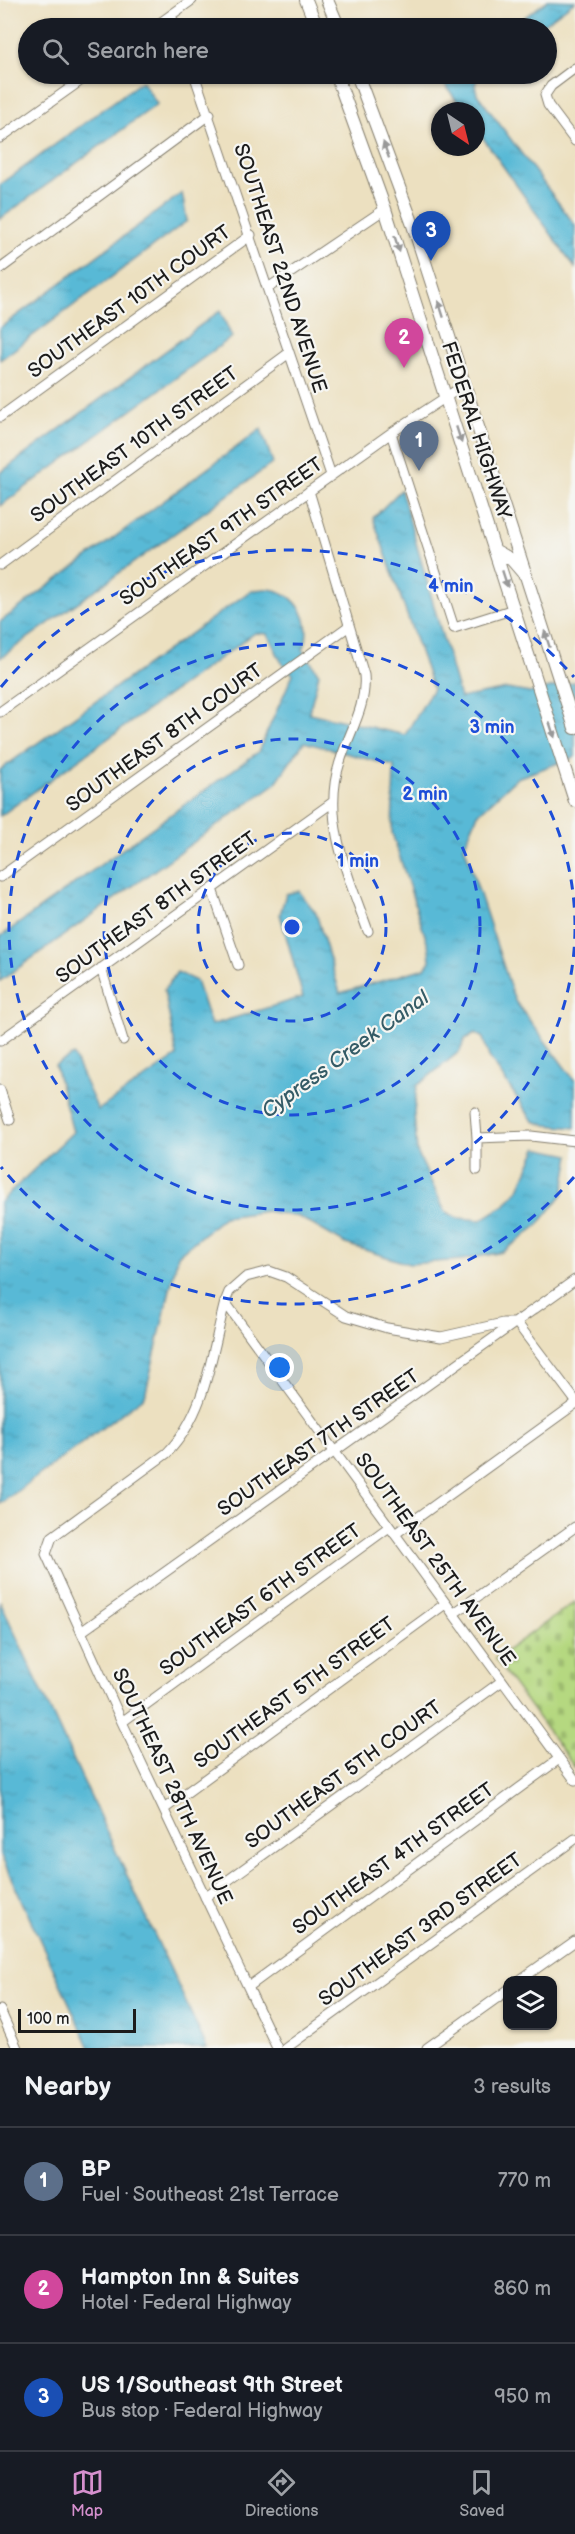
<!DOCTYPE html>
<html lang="en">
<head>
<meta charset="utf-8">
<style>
	body { margin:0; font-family:"Balsamiq Sans",sans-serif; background:#242831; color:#f1f3f6 }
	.controls { position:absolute; right:18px; bottom:18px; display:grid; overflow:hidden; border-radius:12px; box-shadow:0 2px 4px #0004 }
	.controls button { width:54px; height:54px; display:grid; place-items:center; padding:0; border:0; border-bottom:2px solid #363941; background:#171b24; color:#f1f3f6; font:30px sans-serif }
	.compass { position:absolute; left:431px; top:102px; width:54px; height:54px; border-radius:50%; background:#171b24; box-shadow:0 2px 4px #0004; rotate:145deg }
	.scale { position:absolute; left:18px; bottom:15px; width:118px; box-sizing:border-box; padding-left:6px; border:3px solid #1c1c1c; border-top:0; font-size:16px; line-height:21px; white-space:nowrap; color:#1c1c1c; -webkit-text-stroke:4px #f6f6f2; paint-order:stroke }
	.you { position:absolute; left:280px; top:1368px; width:21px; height:21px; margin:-15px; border:4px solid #fff; border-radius:50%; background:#1a73e8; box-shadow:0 0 0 9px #1a73e833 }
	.badge { display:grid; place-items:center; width:39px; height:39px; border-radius:50%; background:#d690ce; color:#fff; font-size:20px; font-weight:700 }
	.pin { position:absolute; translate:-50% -50px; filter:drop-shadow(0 2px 3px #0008) }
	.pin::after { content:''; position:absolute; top:32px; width:21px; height:18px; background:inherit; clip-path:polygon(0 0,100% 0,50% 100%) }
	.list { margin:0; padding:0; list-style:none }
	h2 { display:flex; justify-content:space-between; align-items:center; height:78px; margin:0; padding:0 24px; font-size:26px }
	h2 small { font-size:20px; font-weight:400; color:#9ea1a6 }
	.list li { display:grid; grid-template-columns:39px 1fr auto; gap:18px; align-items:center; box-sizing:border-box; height:108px; padding:0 24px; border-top:2px solid #363941 }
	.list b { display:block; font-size:22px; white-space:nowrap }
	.list p { margin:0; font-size:20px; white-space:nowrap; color:#9ea1a6 }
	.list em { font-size:20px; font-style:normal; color:#9ea1a6 }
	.icon { flex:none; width:33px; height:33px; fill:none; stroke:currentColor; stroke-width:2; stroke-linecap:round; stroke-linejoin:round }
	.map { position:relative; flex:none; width:575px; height:2048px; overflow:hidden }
	.search { position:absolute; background:#171b24; box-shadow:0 2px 4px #0004; left:18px; right:18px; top:18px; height:66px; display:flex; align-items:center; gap:15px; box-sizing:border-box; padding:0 21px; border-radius:33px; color:#9ea1a6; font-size:22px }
	.sheet { height:402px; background:#171b24 }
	nav { display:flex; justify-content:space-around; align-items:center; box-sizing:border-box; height:84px; border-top:2px solid #363941; background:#171b24; font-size:16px; color:#9ea1a6 }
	nav a { display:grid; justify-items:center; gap:3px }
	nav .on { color:#d690ce }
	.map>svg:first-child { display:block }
	.cemetery { fill:url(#cemetery-stones); stroke:#687a4e; stroke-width:1.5 }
	.water { fill:url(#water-ripples); stroke:#3a6a79; stroke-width:1.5 }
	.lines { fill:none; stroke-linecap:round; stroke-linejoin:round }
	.minor-casing { stroke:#847e6e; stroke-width:11 }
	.major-casing { stroke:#847e6e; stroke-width:14 }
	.minor { stroke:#fff; stroke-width:9 }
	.major { stroke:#fff; stroke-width:12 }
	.oneway { fill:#999 }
	.ring { fill:none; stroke:#1d4ed8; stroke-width:3; stroke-dasharray:10 8 }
	.labels { text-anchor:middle; stroke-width:4.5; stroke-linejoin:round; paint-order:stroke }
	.street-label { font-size:20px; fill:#1c1c1c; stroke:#f6f6f2 }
	.water-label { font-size:21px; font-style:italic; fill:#345b66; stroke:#f6f6f2 }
	.centre { fill:#1d4ed8; stroke:#f6f6f2; stroke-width:3 }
	.ring-label { font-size:18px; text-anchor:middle; font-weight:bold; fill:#1d4ed8; stroke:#f6f6f2; stroke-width:4.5; stroke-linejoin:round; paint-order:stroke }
</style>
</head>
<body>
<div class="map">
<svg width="575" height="2048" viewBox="0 0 575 2048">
	<defs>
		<pattern id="cemetery-stones" width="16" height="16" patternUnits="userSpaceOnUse" patternTransform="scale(1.5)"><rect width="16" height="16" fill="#b5d880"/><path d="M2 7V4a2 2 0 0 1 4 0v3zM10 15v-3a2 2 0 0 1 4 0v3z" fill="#9bb96e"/></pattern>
		<pattern id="water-ripples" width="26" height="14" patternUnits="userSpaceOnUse" patternTransform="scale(1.5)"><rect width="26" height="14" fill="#58b9d6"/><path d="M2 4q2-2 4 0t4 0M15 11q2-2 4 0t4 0" fill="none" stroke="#4c9eb7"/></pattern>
	</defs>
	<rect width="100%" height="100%" fill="#f6f6f2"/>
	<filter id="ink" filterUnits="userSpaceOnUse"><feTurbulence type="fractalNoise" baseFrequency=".0167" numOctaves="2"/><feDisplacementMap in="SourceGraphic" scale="12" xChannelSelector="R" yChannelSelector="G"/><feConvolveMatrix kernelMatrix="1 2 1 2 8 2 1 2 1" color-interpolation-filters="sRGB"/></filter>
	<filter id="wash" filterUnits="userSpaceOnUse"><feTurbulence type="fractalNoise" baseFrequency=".008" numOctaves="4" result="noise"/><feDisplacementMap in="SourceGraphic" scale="24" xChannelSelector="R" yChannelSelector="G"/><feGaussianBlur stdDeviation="1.35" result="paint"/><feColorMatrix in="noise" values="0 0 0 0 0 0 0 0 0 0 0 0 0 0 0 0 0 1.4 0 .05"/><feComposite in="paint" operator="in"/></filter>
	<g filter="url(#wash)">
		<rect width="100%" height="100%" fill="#ece0c0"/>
		<path class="cemetery" d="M 575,1602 L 575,1768 L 495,1659 Z"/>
		<path class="water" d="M 548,0 L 575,1 L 538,28 L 510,28 Z
			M 449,74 L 479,74 L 475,85 L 477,94 L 575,225 L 575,268 L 476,128 L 476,111 L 464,111 L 441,79 Z
			M 142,81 L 157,104 L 0,219 L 0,185 Z
			M 182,193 L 187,221 L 0,360 L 0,328 Z
			M 220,311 L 232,337 L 0,506 L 0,473 Z
			M 261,429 L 273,463 L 0,658 L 0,622 Z
			M 401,490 L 460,698 L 507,689 L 530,693 L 575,682 L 575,757 L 517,778 L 478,814 L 464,846 L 515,1001 L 575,1081 L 575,1128 L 546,1125 L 533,1121 L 489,1057 L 483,1038 L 475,1033 L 465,1039 L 460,1051 L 417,1086 L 414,1113 L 417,1152 L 445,1211 L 457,1218 L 481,1220 L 505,1205 L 519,1189 L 537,1148 L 570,1155 L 563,1194 L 537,1226 L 503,1252 L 461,1260 L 409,1264 L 346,1244 L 299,1217 L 267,1211 L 224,1217 L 178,1255 L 145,1396 L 0,1504 L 0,1202 L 73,1132 L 55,1065 L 73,1055 L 98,1110 L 177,1056 L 164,990 L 177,972 L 196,981 L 211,1025 L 303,997 L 280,914 L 286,894 L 299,891 L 316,913 L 340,993 L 425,968 L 430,961 L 429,948 L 392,833 L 394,766 L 304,742 L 275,784 L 0,981 L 0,937 L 258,752 L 293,674 C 274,659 280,652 267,634 L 255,633 L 0,816 L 0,770 L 249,592 C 286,578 318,615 303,650 L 319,674 L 309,713 L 405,735 L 433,689 L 373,518 Z
			M 0,1601 L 207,2048 L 90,2048 L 0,1854 Z"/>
	</g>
	<g filter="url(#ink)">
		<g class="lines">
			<defs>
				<path id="minor" d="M 171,15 L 176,28
					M 153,28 L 192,0
					M 575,68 L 551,86 L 545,95 L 548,105 L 575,141
					M 194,74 L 331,475
					M 0,138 L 90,74
					M 0,269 L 210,114
					M 268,288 L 385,209
					M 0,417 L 251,235
					M 391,433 L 454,628 L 514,609
					M 309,491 L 364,675 C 367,707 349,732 340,762 C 321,819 349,878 368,931
					M 0,565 L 289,353
					M 0,712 L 391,433 L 466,384
					M 0,877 L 349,626
					M 212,889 L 238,965
					M 101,968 L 123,1040
					M 0,1041 L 333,802
					M 0,1090 L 10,1120
					M 475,1112 L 477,1138
					M 477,1170 L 477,1138 L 531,1136 L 575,1141
					M 225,1302 L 575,1780
					M 517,1323 L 575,1400
					M 395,1534 L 575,1404
					M 453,1614 L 575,1527
					M 81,1632 L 575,1280
					M 122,1722 L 389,1527
					M 164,1809 L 445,1604
					M 205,1897 L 502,1681
					M 520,1980 L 575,1941
					M 248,1987 L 559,1759
					M 0,2010 L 17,2048
					M 277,2048 L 122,1722 L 46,1554 L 52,1537 L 167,1453 C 206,1413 211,1356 225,1302 L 229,1292 L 246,1277 L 269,1271 L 286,1277 L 346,1316 L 387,1328 L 441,1337 L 503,1323 L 517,1323
					M 286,2048 L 575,1839
					M 427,2048 L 508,1990"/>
				<path id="major" d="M 306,0 L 317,28
					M 327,0 L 339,28
					M 336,74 L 385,209 L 575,801
					M 357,74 L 413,225 L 575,728
					M 496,551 L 512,560 L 524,574"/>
			</defs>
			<use href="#minor" class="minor-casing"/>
			<use href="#major" class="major-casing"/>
			<use href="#minor" class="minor"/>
			<use href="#major" class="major"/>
		</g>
		<defs><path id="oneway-solid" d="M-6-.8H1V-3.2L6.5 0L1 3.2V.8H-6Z" transform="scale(1.5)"/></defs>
		<g class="oneway">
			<use href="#oneway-solid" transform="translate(386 150) rotate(-110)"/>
			<use href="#oneway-solid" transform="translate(397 244) rotate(72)"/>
			<use href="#oneway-solid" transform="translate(441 309) rotate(-108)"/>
			<use href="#oneway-solid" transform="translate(459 435) rotate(72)"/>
			<use href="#oneway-solid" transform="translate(505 579) rotate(72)"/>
			<use href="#oneway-solid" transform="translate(547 639) rotate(-108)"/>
			<use href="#oneway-solid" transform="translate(552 730) rotate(72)"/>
		</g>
	</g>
	<g class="ring">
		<circle cx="292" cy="927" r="94"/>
		<circle cx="292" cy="927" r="188"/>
		<path d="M575 929A283 283 0 1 1 575 925"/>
		<path d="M574 1177A377 377 0 0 1 1 1167M1 687A377 377 0 0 1 574 677"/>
	</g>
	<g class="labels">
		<g class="street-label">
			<text transform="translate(281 268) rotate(72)" y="7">SOUTHEAST 22ND AVENUE</text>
			<text transform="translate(129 301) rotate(-36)" y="7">SOUTHEAST 10TH COURT</text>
			<text transform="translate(477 430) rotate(72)" y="7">FEDERAL HIGHWAY</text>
			<text transform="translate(134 444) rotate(-36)" y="7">SOUTHEAST 10TH STREET</text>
			<text transform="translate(221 531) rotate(-35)" y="7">SOUTHEAST 9TH STREET</text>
			<text transform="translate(164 737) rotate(-36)" y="7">SOUTHEAST 8TH COURT</text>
			<text transform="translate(156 907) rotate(-36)" y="7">SOUTHEAST 8TH STREET</text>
			<text transform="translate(318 1442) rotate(-35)" y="7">SOUTHEAST 7TH STREET</text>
			<text transform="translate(436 1559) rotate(54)" y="7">SOUTHEAST 25TH AVENUE</text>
			<text transform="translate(260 1599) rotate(-36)" y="7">SOUTHEAST 6TH STREET</text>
			<text transform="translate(294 1692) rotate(-36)" y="7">SOUTHEAST 5TH STREET</text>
			<text transform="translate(343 1774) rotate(-36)" y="7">SOUTHEAST 5TH COURT</text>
			<text transform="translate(173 1786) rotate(65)" y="7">SOUTHEAST 28TH AVENUE</text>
			<text transform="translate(393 1858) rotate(-36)" y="7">SOUTHEAST 4TH STREET</text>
			<text transform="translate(420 1929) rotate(-36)" y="7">SOUTHEAST 3RD STREET</text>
		</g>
		<g class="water-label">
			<text transform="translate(345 1054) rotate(-36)" y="7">Cypress Creek Canal</text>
		</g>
	</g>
	<circle cx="292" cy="927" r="9" class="centre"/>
	<g class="ring-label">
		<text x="451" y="592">4 min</text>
		<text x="492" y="733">3 min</text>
		<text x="425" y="800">2 min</text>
		<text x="358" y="867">1 min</text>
	</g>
</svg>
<div class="controls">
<button><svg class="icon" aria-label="layers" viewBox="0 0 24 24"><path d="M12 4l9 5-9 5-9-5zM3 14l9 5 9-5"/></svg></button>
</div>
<svg class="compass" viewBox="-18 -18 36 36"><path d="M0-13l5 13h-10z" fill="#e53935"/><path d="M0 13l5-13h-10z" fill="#9ea1a6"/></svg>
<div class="scale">100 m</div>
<div class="you"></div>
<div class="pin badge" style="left:419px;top:471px;background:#5c6f8a">1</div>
<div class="pin badge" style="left:404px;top:368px;background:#d1479c">2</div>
<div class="pin badge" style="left:431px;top:261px;background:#1a4fb4">3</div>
<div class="search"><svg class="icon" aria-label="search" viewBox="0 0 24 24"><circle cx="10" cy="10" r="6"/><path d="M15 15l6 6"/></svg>Search here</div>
</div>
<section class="sheet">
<h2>Nearby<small>3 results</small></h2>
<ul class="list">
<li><span class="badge" style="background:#5c6f8a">1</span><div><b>BP</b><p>Fuel · Southeast 21st Terrace</p></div><em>770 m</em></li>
<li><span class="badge" style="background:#d1479c">2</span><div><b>Hampton Inn &amp; Suites</b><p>Hotel · Federal Highway</p></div><em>860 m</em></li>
<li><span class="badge" style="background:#1a4fb4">3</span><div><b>US 1/Southeast 9th Street</b><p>Bus stop · Federal Highway</p></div><em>950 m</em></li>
</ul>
</section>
<nav>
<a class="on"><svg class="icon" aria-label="map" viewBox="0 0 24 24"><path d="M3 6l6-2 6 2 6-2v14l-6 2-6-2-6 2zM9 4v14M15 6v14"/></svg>Map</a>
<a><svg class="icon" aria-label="directions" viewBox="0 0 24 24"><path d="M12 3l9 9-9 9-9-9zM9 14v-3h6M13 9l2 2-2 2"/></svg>Directions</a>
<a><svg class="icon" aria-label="saved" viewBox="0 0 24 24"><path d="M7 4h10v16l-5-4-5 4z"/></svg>Saved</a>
</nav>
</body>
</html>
